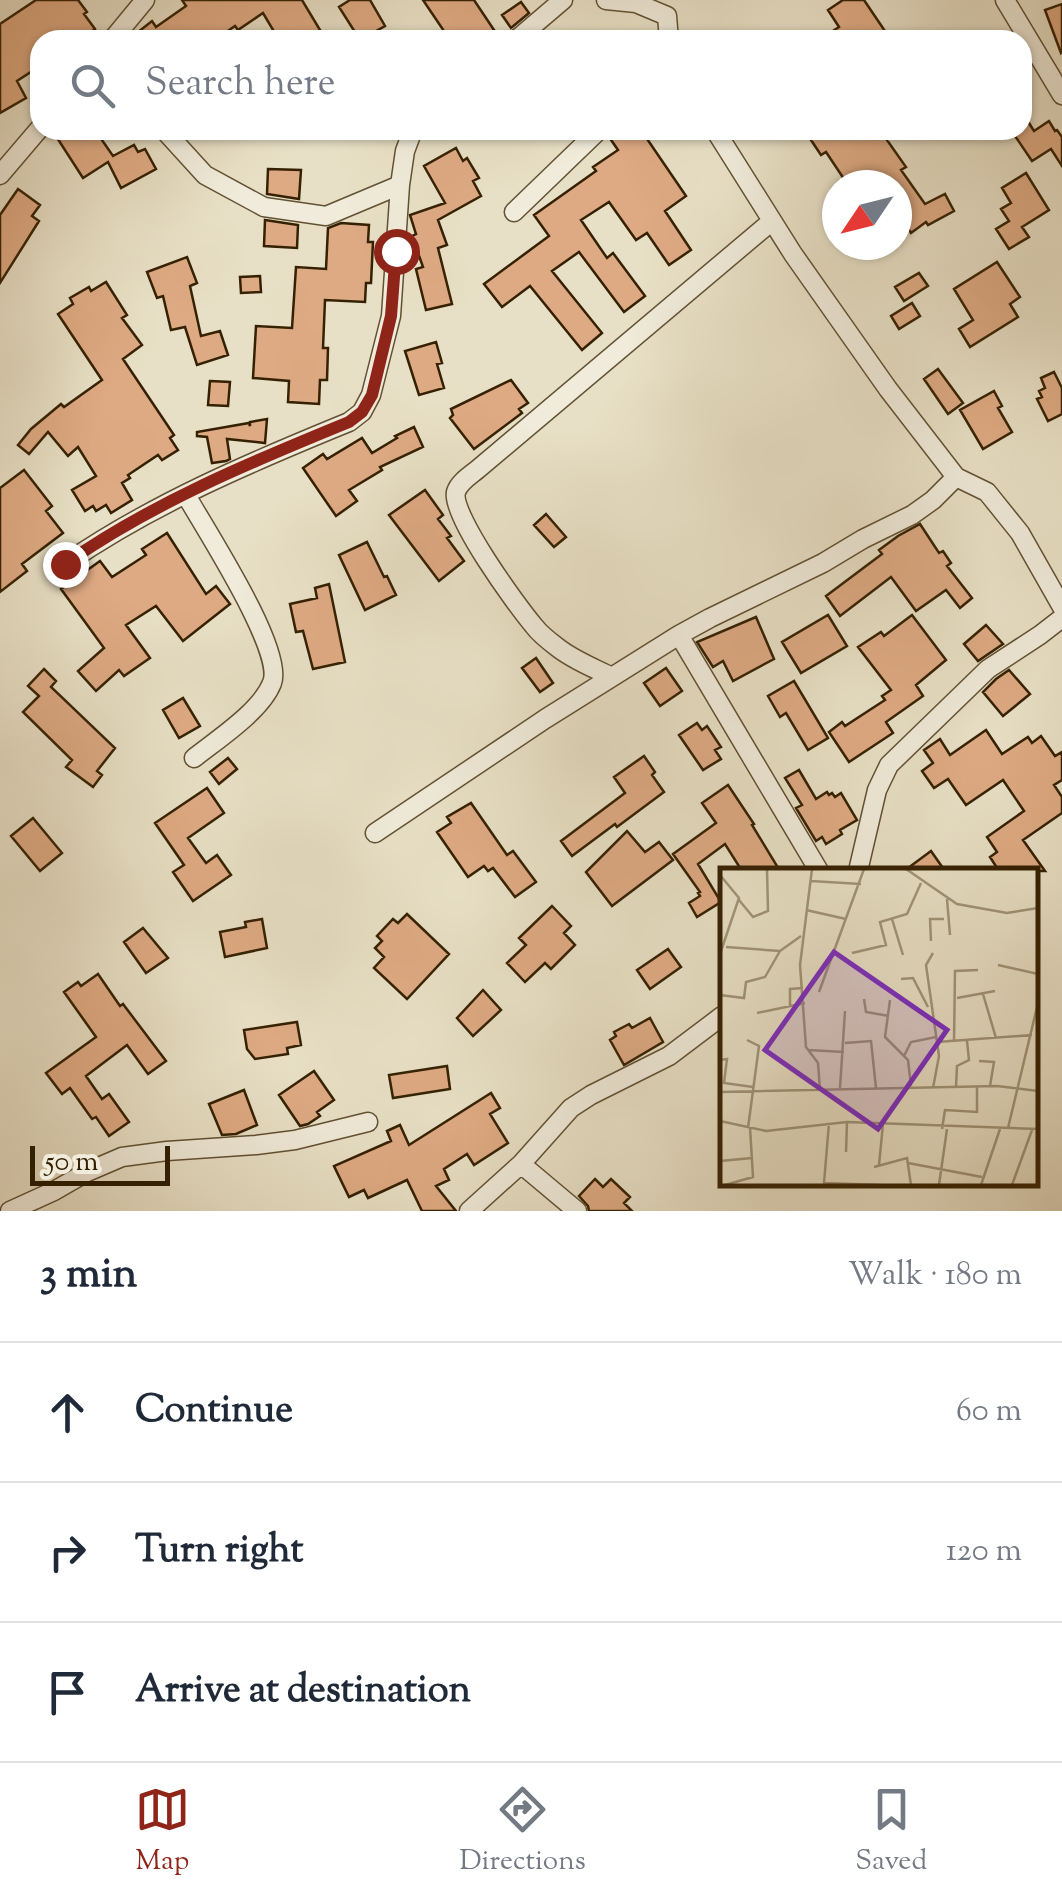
<!DOCTYPE html>
<html lang="en">
<head>
<meta charset="utf-8">
<style>
	body { margin:0; font-family:"Sorts Mill Goudy",serif; background:#f6f6f7; color:#1f2937 }
	.compass { position:absolute; left:822px; top:170px; width:90px; height:90px; border-radius:50%; background:#fff; box-shadow:0 2px 8px #0004; rotate:235deg }
	.scale { position:absolute; left:30px; bottom:25px; width:140px; box-sizing:border-box; padding-left:10px; border:5px solid #352102; border-top:0; font-size:28px; line-height:35px; white-space:nowrap; color:#352102; -webkit-text-stroke:8px #f0ebda; paint-order:stroke }
	.stop { position:absolute; width:30px; height:30px; margin:-22px; border:8px solid #8f2418; border-radius:50%; background:#fff }
	.stop.end { background:#8f2418; border-color:#fff; box-shadow:0 2px 10px #0008 }
	.list { margin:0; padding:0; list-style:none }
	h2 { display:flex; justify-content:space-between; align-items:center; height:130px; margin:0; padding:0 40px; font-size:42px }
	h2 small { font-size:32px; font-weight:400; color:#747a83 }
	.list li { display:grid; grid-template-columns:65px 1fr auto; gap:30px; align-items:center; box-sizing:border-box; height:140px; padding:0 40px; border-top:2px solid #e0e1e3 }
	.list b { display:block; font-size:38px; white-space:nowrap }
	.list em { font-size:32px; font-style:normal; color:#747a83 }
	.icon { flex:none; width:55px; height:55px; fill:none; stroke:currentColor; stroke-width:2; stroke-linecap:round; stroke-linejoin:round }
	.map { position:relative; flex:none; width:1062px; height:1211px; overflow:hidden }
	.search { position:absolute; background:#fff; box-shadow:0 2px 8px #0004; left:30px; right:30px; top:30px; height:110px; display:flex; align-items:center; gap:25px; box-sizing:border-box; padding:0 35px; border-radius:30px; color:#747a83; font-size:38px }
	.sheet { height:550px; background:#fff }
	nav { display:flex; justify-content:space-around; align-items:center; box-sizing:border-box; height:140px; border-top:2px solid #e0e1e3; background:#fff; font-size:28px; color:#747a83 }
	nav a { display:grid; justify-items:center; gap:5px }
	nav .on { color:#8f2418 }
	.map>svg:first-child { display:block }
	.building { fill:#deaa83; stroke:#352102; stroke-width:2.5 }
	.lines { fill:none; stroke-linecap:round; stroke-linejoin:round }
	.street-casing { stroke:#625133; stroke-width:21 }
	.street { stroke:#f0ebda; stroke-width:18 }
	.route { stroke:#8f2418; stroke-width:12 }
	.inset-road { fill:none; stroke:#a09478; stroke-width:2.5 }
	.view { fill:#7b2cbf; fill-opacity:0.15; stroke:#7b2cbf; stroke-width:5 }
	.inset-edge { fill:none; stroke:#352102; stroke-width:5 }
</style>
</head>
<body>
<div class="map">
<svg width="1062" height="1211" viewBox="0 0 1062 1211">
	<rect width="100%" height="100%" fill="#e8e0c6"/>
	<filter id="stains"><feTurbulence type="fractalNoise" baseFrequency=".002" numOctaves="4"/><feColorMatrix values="0 0 0 0 .2 0 0 0 0 .09 0 0 0 0 .02 0 0 0 .5 -.17"/></filter>
	<radialGradient id="worn" r=".72"><stop offset=".6" stop-color="#630" stop-opacity="0"/><stop offset="1" stop-color="#630" stop-opacity=".3"/></radialGradient>
	<path class="building" d="M 36,0 L 78,0 L 87,12 L 84,14 L 95,29 L 80,40 L 40,40 L 40,66 L 17,81 L 26,98 L 0,113 L 0,24 Z
		M 182,0 L 302,0 L 326,40 L 279,40 L 263,13 L 238,30 L 235,26 L 215,40 L 128,40 L 152,21 L 156,27 L 186,6 Z
		M 350,0 L 370,0 L 385,26 L 360,40 L 339,7 Z
		M 423,0 L 474,0 L 494,30 L 479,40 L 450,40 Z
		M 843,0 L 864,0 L 891,40 L 819,40 L 839,27 L 828,10 Z
		M 521,2 L 529,13 L 511,28 L 502,15 Z
		M 1062,4 L 1062,52 L 1061,53 L 1045,10 Z
		M 1022,112 L 1034,131 L 1049,121 L 1055,131 L 1057,130 L 1062,137 L 1062,166 L 1051,149 L 1032,161 L 1011,130 L 1022,130 Z
		M 52,130 L 95,130 L 113,156 L 134,145 L 138,152 L 145,149 L 156,169 L 121,188 L 108,162 L 83,178 Z
		M 611,130 L 641,130 L 686,196 L 665,211 L 691,250 L 669,265 L 647,233 L 636,240 L 609,202 L 581,220 L 607,258 L 613,253 L 645,296 L 624,312 L 579,252 L 552,271 L 602,333 L 582,350 L 530,286 L 502,307 L 484,284 L 549,236 L 534,215 L 596,171 L 593,167 L 618,150 L 609,137 Z
		M 826,130 L 901,130 L 887,140 L 906,167 L 901,170 L 925,204 L 945,194 L 954,211 L 928,225 L 926,222 L 911,233 L 897,211 L 897,185 L 848,185 L 826,152 L 821,155 L 811,140 Z
		M 456,148 L 463,161 L 467,158 L 479,178 L 473,181 L 481,196 L 438,220 L 447,245 L 438,248 L 452,304 L 426,310 L 416,269 L 423,267 L 412,236 L 416,234 L 410,215 L 445,203 L 424,166 Z
		M 268,169 L 301,170 L 299,199 L 267,194 Z
		M 1026,173 L 1049,210 L 1022,227 L 1029,237 L 1009,249 L 996,229 L 1009,221 L 1001,209 L 1011,203 L 1002,188 Z
		M 18,189 L 40,205 L 32,216 L 39,221 L 0,283 L 0,215 Z
		M 265,220 L 298,225 L 297,248 L 264,246 Z
		M 341,223 L 369,225 L 368,242 L 373,242 L 371,283 L 366,283 L 365,302 L 325,300 L 323,348 L 328,348 L 327,380 L 320,380 L 319,404 L 288,402 L 289,381 L 253,378 L 256,326 L 292,328 L 296,267 L 326,269 L 328,228 Z
		M 187,257 L 197,283 L 190,286 L 201,336 L 220,331 L 228,355 L 197,365 L 185,327 L 171,330 L 163,296 L 157,298 L 147,272 Z
		M 997,262 L 1020,297 L 1010,304 L 1018,317 L 970,347 L 959,329 L 973,320 L 954,289 Z
		M 919,273 L 928,286 L 904,301 L 895,287 Z
		M 260,276 L 261,292 L 241,293 L 240,277 Z
		M 106,282 L 127,315 L 122,318 L 142,345 L 123,359 L 174,435 L 170,438 L 178,450 L 162,460 L 158,455 L 128,475 L 130,478 L 122,483 L 132,500 L 111,513 L 106,505 L 96,511 L 93,506 L 85,511 L 72,490 L 96,476 L 78,447 L 68,456 L 48,432 L 29,454 L 18,445 L 31,429 L 61,404 L 64,407 L 102,380 L 58,314 L 73,304 L 70,298 L 89,287 L 91,291 Z
		M 912,303 L 920,316 L 899,329 L 891,316 Z
		M 436,342 L 442,363 L 437,364 L 444,388 L 419,395 L 405,351 Z
		M 938,369 L 963,403 L 948,414 L 924,379 Z
		M 1054,372 L 1062,388 L 1062,414 L 1048,421 L 1037,399 L 1042,397 L 1039,391 L 1045,388 L 1041,378 Z
		M 511,380 L 528,403 L 519,409 L 522,413 L 474,449 L 450,418 L 453,415 L 451,409 Z
		M 210,381 L 230,382 L 228,406 L 208,405 Z
		M 994,391 L 1002,406 L 998,408 L 1012,432 L 983,449 L 960,410 Z
		M 267,419 L 265,443 L 227,439 L 230,459 L 226,461 L 212,463 L 207,437 L 197,436 L 197,432 L 249,423 L 250,426 L 250,422 Z
		M 414,427 L 423,447 L 380,467 L 382,470 L 349,490 L 357,501 L 336,516 L 303,468 L 323,454 L 327,459 L 362,438 L 372,453 L 397,438 L 395,436 Z
		M 24,470 L 52,506 L 46,511 L 63,533 L 22,564 L 27,571 L 0,592 L 0,488 Z
		M 425,490 L 443,515 L 438,519 L 451,536 L 447,538 L 464,561 L 439,581 L 389,515 Z
		M 546,514 L 566,537 L 554,547 L 534,525 Z
		M 920,524 L 939,553 L 943,551 L 951,563 L 947,566 L 972,598 L 960,608 L 946,590 L 916,611 L 891,577 L 840,616 L 826,596 L 882,554 L 879,550 L 898,536 Z
		M 167,533 L 206,594 L 216,586 L 230,604 L 183,641 L 156,606 L 126,625 L 150,658 L 124,676 L 119,670 L 96,691 L 78,671 L 104,648 L 61,589 L 100,561 L 112,577 L 146,555 L 142,549 Z
		M 367,542 L 384,577 L 387,576 L 396,595 L 365,610 L 339,555 Z
		M 329,584 L 345,662 L 313,669 L 303,631 L 296,632 L 290,604 L 317,598 L 315,588 Z
		M 828,615 L 847,646 L 801,673 L 782,642 Z
		M 912,615 L 946,660 L 916,685 L 923,696 L 886,722 L 893,733 L 849,762 L 829,732 L 842,722 L 845,726 L 885,700 L 882,696 L 891,690 L 858,647 L 881,632 L 884,636 Z
		M 756,617 L 774,659 L 733,681 L 723,661 L 713,667 L 697,642 Z
		M 986,625 L 1003,644 L 978,661 L 964,644 Z
		M 536,658 L 553,683 L 540,692 L 522,668 Z
		M 666,668 L 682,691 L 660,706 L 644,683 Z
		M 44,669 L 56,681 L 51,687 L 115,748 L 97,771 L 102,775 L 93,787 L 66,767 L 72,760 L 23,712 L 39,696 L 28,686 Z
		M 1009,670 L 1030,694 L 1003,716 L 983,692 L 996,679 Z
		M 794,681 L 828,738 L 808,750 L 786,713 L 780,717 L 768,696 Z
		M 183,698 L 200,726 L 179,738 L 163,710 Z
		M 697,723 L 702,730 L 707,726 L 721,747 L 715,750 L 721,759 L 703,770 L 679,735 Z
		M 986,730 L 1002,754 L 1028,737 L 1032,743 L 1041,736 L 1055,756 L 1062,752 L 1062,780 L 1054,785 L 1062,797 L 1062,813 L 1023,840 L 1045,871 L 999,871 L 990,857 L 997,852 L 987,837 L 1024,811 L 1003,780 L 966,805 L 948,779 L 934,788 L 922,771 L 933,763 L 924,750 L 940,739 L 950,755 Z
		M 644,756 L 655,772 L 652,775 L 664,792 L 617,827 L 615,824 L 572,856 L 561,841 L 625,793 L 614,777 Z
		M 228,758 L 237,769 L 219,784 L 210,772 Z
		M 799,770 L 816,799 L 827,792 L 829,795 L 832,793 L 835,797 L 841,793 L 857,820 L 840,830 L 842,834 L 826,844 L 822,837 L 816,841 L 796,808 L 802,805 L 785,778 Z
		M 728,785 L 754,824 L 752,825 L 780,871 L 742,871 L 725,844 L 698,864 L 721,902 L 697,917 L 689,903 L 700,896 L 698,893 L 700,892 L 673,854 L 716,823 L 702,803 Z
		M 207,788 L 224,813 L 188,838 L 206,863 L 217,855 L 231,875 L 193,901 L 173,872 L 184,865 L 155,823 Z
		M 471,803 L 507,855 L 513,851 L 536,882 L 515,897 L 493,868 L 488,871 L 484,866 L 468,877 L 437,832 L 451,823 L 447,817 Z
		M 33,818 L 62,853 L 40,871 L 11,836 Z
		M 627,831 L 645,852 L 659,842 L 673,860 L 612,906 L 586,872 Z
		M 931,851 L 945,871 L 904,871 Z
		M 552,906 L 571,926 L 564,933 L 575,945 L 551,969 L 545,963 L 525,982 L 507,963 L 526,945 L 519,938 Z
		M 407,914 L 449,954 L 407,999 L 374,968 L 384,957 L 375,948 L 382,941 L 377,936 L 393,919 L 398,923 Z
		M 262,919 L 267,948 L 225,957 L 220,932 L 246,927 L 245,922 Z
		M 143,928 L 168,958 L 146,973 L 124,942 Z
		M 668,949 L 681,967 L 650,989 L 637,970 Z
		M 98,974 L 120,1006 L 123,1004 L 166,1061 L 148,1074 L 127,1045 L 86,1076 L 102,1099 L 109,1094 L 129,1122 L 109,1136 L 96,1117 L 92,1119 L 70,1088 L 62,1094 L 46,1073 L 96,1037 L 64,992 L 78,982 L 81,986 Z
		M 483,990 L 501,1010 L 473,1036 L 457,1018 Z
		M 650,1018 L 663,1042 L 624,1065 L 610,1040 L 616,1036 L 614,1032 L 629,1024 L 632,1028 Z
		M 297,1022 L 301,1045 L 287,1048 L 288,1054 L 255,1059 L 247,1049 L 244,1030 Z
		M 447,1066 L 450,1089 L 393,1098 L 389,1075 Z
		M 314,1071 L 334,1100 L 317,1112 L 320,1116 L 308,1124 L 300,1126 L 279,1095 Z
		M 244,1090 L 257,1125 L 236,1134 L 222,1135 L 209,1104 Z
		M 491,1093 L 500,1108 L 490,1114 L 508,1143 L 474,1165 L 467,1154 L 444,1169 L 449,1180 L 436,1186 L 456,1211 L 422,1211 L 407,1180 L 368,1198 L 364,1190 L 349,1197 L 334,1166 L 391,1141 L 387,1131 L 400,1125 L 409,1145 Z
		M 595,1179 L 603,1187 L 611,1179 L 630,1197 L 624,1203 L 632,1211 L 589,1211 L 588,1206 L 579,1196 Z"/>
	<g class="lines">
		<defs>
			<path id="street" d="M 606,0 L 636,3 L 667,16 L 669,40
				M 1005,0 L 1062,95
				M 112,40 L 145,0
				M 516,40 L 563,0
				M 164,130 L 205,175 L 264,207 L 326,216 L 400,185
				M 715,130 L 793,254 L 888,389 L 956,477 L 987,492 L 1020,533 L 1062,607
				M 0,175 L 40,128
				M 514,212 L 599,130
				M 186,495 C 205,529 285,651 272,683 C 261,711 218,739 194,758
				M 65,564 C 152,504 251,462 349,422 L 362,412 L 371,395 L 391,316 L 400,185 L 405,151 L 411,135 L 415,130
				M 679,635 L 819,871
				M 612,677 C 594,668 573,660 557,647 C 549,641 540,634 534,626 C 517,606 450,514 456,492 C 459,482 471,475 478,469 L 772,221
				M 375,833 L 545,719 L 679,635 L 710,618 L 823,563 L 863,539 L 912,515 L 933,500 L 956,477
				M 858,871 L 877,790 L 889,765 L 988,669 L 1040,635 L 1062,618
				M 521,1164 L 577,1211
				M 10,1211 L 54,1191 L 87,1172 L 122,1157 L 167,1151 L 256,1145 L 295,1140 L 368,1122
				M 469,1211 L 521,1164 L 571,1108 L 591,1095 L 669,1056 L 722,1016"/>
		</defs>
		<use href="#street" class="street-casing"/>
		<use href="#street" class="street"/>
	</g>
	<g class="lines">
		<path class="route" d="M 65,564 C 152,503 251,462 349,422 L 362,412 L 372,395 L 391,316 L 396,251"/>
	</g>
	<g transform="translate(720 868)">
		<rect width="318" height="318" fill="#e8e0c6"/>
		<path class="inset-road" d="M 92,1 L 80,97 L 86,179 L 98,195 L 100,222M 186,1 L 237,36 L 287,45 L 318,40M 0,7 L 19,30 L 0,86M 91,13 L 141,16M 227,31 L 230,67M 19,32 L 33,49 L 48,43 L 47,1M 86,42 L 126,51M 172,51 L 183,87M 211,73 L 210,51 L 224,51M 6,79 L 60,83 L 81,68M 132,85 L 166,77 L 160,54 L 187,46 L 201,15M 213,85 L 206,97 L 219,188 L 213,220M 278,97 L 318,106M 181,111 L 193,110 L 208,139M 99,124 L 144,1M 263,126 L 276,170M 0,127 L 24,130 L 26,114 L 45,109 L 60,83M 237,130 L 275,123M 144,131 L 146,144 L 169,148M 170,132 L 165,169 L 188,192 L 191,218M 70,138 L 70,121 L 83,120M 37,145 L 85,135M 27,172 L 39,178 L 28,260M 217,174 L 312,167M 234,174 L 235,103 L 258,102M 125,175 L 151,173 L 156,220M 88,182 L 124,184M 184,188 L 191,174 L 216,169M 0,192 L 7,191 L 4,215 L 33,219M 259,193 L 274,194 L 270,218M 236,219 L 237,198 L 249,192 L 247,173M 120,220 L 125,143M 0,224 L 277,218 L 318,223M 0,253 L 46,263 L 127,254 L 318,261M 109,255 L 104,315 L 161,317M 288,260 L 318,135M 222,261 L 225,242 L 257,244 L 257,219M 126,284 L 127,254M 0,293 L 32,290M 188,295 L 262,309M 159,297 L 163,256M 154,299 L 187,290 L 191,317M 5,317 L 33,309 L 30,259M 219,317 L 227,261M 261,317 L 280,261M 292,317 L 312,262"/>
		<path class="view" d="M 114,84 L 227,162 L 158,261 L 45,182 Z"/>
		<rect width="318" height="318" class="inset-edge"/>
	</g>
	<rect width="100%" height="100%" filter="url(#stains)"/>
	<rect width="100%" height="100%" fill="url(#worn)"/>
</svg>
<svg class="compass" viewBox="-18 -18 36 36"><path d="M0-13l5 13h-10z" fill="#e53935"/><path d="M0 13l5-13h-10z" fill="#747a83"/></svg>
<div class="scale">50 m</div>
<div class="stop" style="left:396px;top:251px"></div>
<div class="stop end" style="left:65px;top:564px"></div>
<div class="search"><svg class="icon" aria-label="search" viewBox="0 0 24 24"><circle cx="10" cy="10" r="6"/><path d="M15 15l6 6"/></svg>Search here</div>
</div>
<section class="sheet">
<h2>3 min<small>Walk · 180 m</small></h2>
<ul class="list">
<li><svg class="icon" aria-label="ahead" viewBox="0 0 24 24"><path d="M12 20V5M6 11l6-6 6 6"/></svg><div><b>Continue</b></div><em>60 m</em></li>
<li><svg class="icon" aria-label="right" viewBox="0 0 24 24"><path d="M7 20v-9h11M14 6l5 5-5 5"/></svg><div><b>Turn right</b></div><em>120 m</em></li>
<li><svg class="icon" aria-label="arrive" viewBox="0 0 24 24"><path d="M6 21V4h12l-3 4 3 4H6"/></svg><div><b>Arrive at destination</b></div></li>
</ul>
</section>
<nav>
<a class="on"><svg class="icon" aria-label="map" viewBox="0 0 24 24"><path d="M3 6l6-2 6 2 6-2v14l-6 2-6-2-6 2zM9 4v14M15 6v14"/></svg>Map</a>
<a><svg class="icon" aria-label="directions" viewBox="0 0 24 24"><path d="M12 3l9 9-9 9-9-9zM9 14v-3h6M13 9l2 2-2 2"/></svg>Directions</a>
<a><svg class="icon" aria-label="saved" viewBox="0 0 24 24"><path d="M7 4h10v16l-5-4-5 4z"/></svg>Saved</a>
</nav>
</body>
</html>
